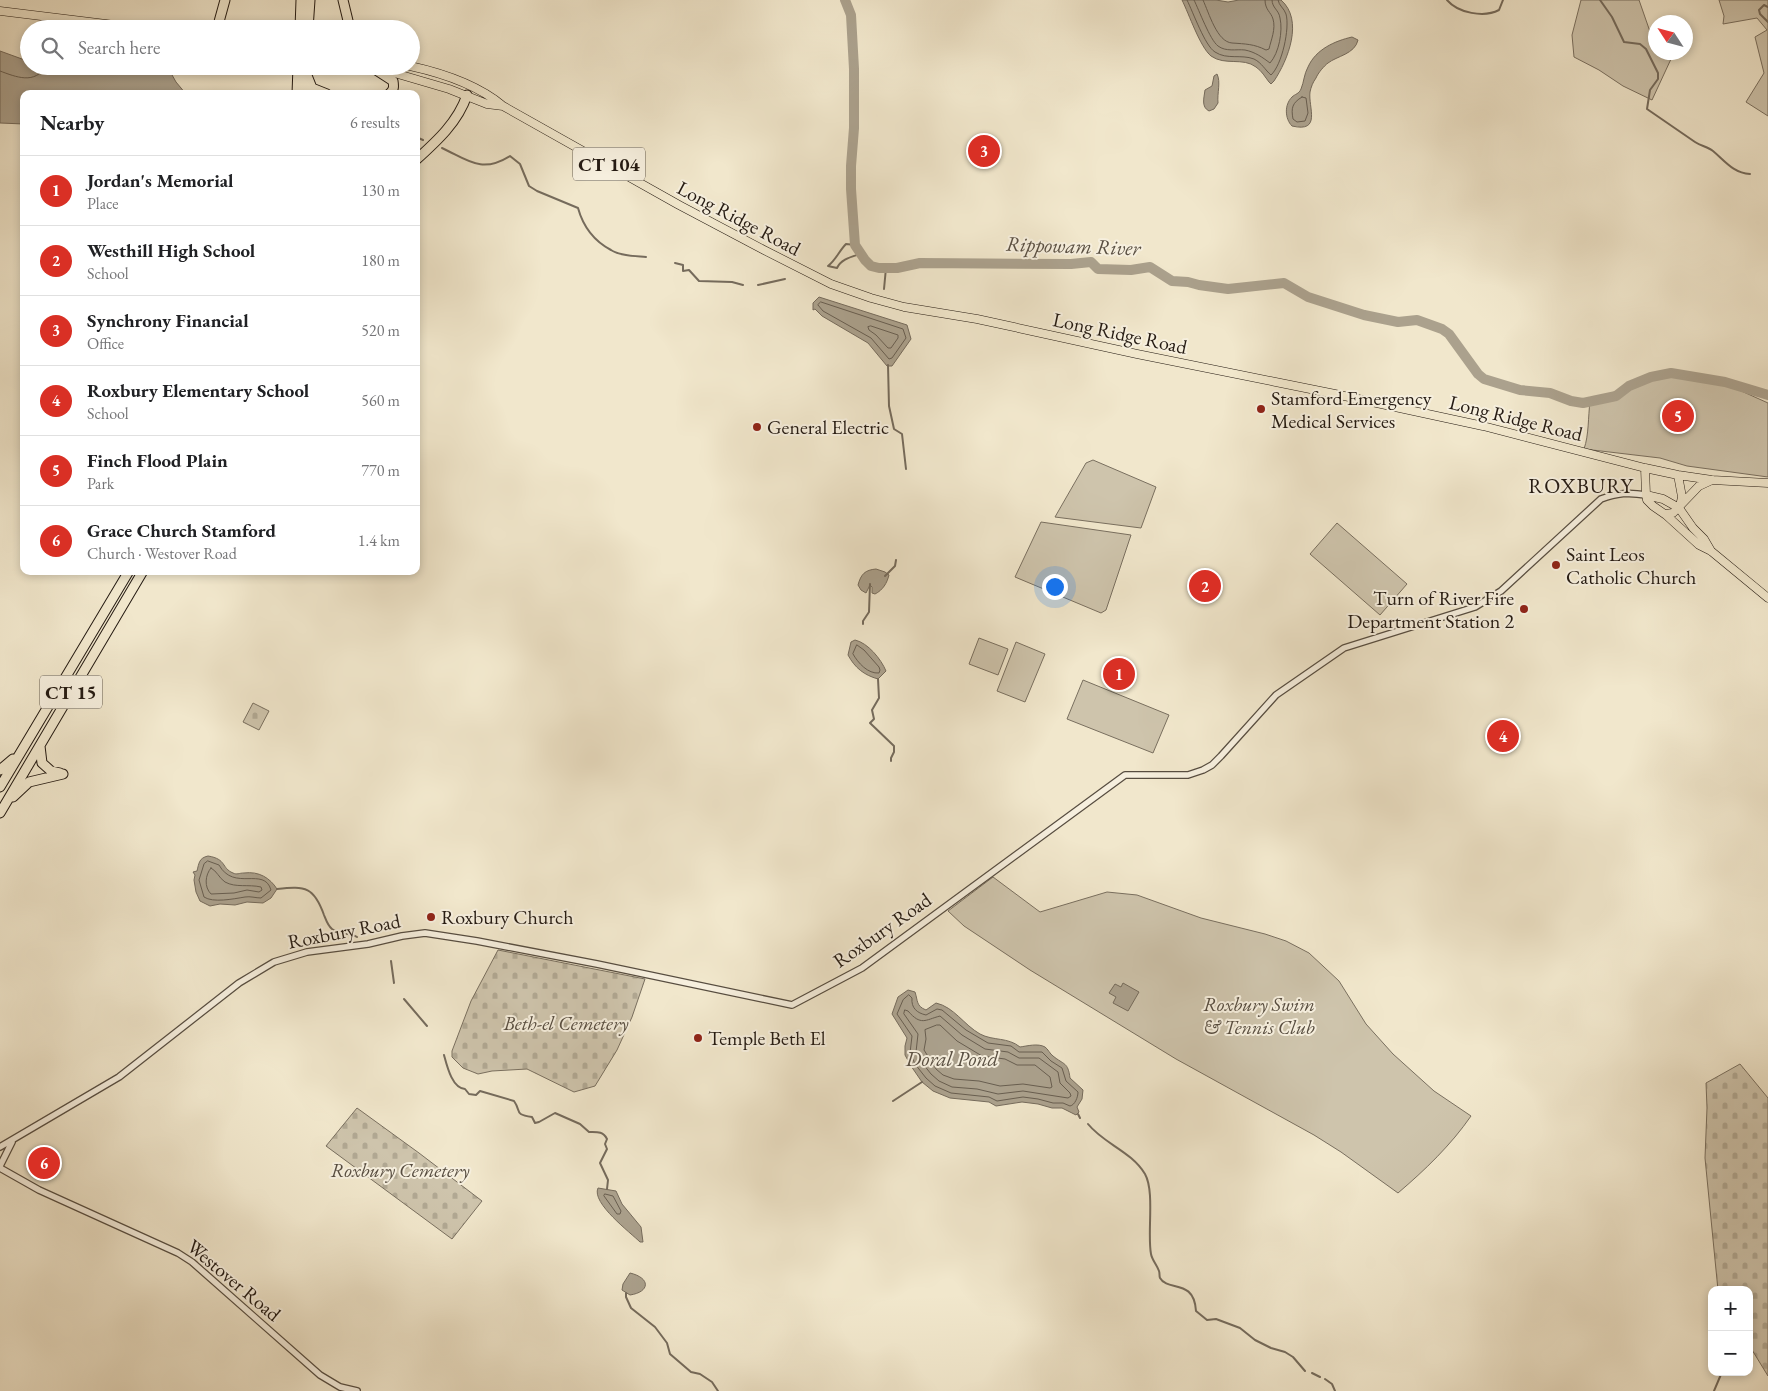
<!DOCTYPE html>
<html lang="en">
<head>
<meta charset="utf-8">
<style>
	body { margin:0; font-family:"EB Garamond",serif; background:#f2f2f2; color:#202124 }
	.controls { position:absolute; right:15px; bottom:15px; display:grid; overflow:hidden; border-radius:10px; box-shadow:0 2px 8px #0003 }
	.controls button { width:45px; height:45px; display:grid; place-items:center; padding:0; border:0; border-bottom:1px solid #e0e0e0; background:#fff; color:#202124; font:25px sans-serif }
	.compass { position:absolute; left:1648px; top:15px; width:45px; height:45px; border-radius:50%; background:#fff; box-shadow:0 2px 8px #0003; rotate:306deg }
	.you { position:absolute; left:1054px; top:586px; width:18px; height:18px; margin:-12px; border:4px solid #fff; border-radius:50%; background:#1a73e8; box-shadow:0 0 0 8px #1a73e833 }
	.badge { display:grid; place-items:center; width:32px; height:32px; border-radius:50%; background:#d93025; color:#fff; font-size:16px; font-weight:700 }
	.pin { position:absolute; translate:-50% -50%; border:2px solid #fff; box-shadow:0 1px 5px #0006 }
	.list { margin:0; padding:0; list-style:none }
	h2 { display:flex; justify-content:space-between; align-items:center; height:65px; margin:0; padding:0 20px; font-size:21px }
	h2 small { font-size:16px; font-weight:400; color:#757577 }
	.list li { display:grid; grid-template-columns:32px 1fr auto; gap:15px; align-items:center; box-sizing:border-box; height:70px; padding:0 20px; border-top:1px solid #e0e0e0 }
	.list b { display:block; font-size:19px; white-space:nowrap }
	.list p { margin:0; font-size:16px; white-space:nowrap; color:#757577 }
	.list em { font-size:16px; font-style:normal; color:#757577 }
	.icon { flex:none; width:28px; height:28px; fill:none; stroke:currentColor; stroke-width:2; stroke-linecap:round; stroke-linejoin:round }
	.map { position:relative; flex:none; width:1768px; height:1391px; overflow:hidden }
	.search { position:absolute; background:#fff; box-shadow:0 2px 8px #0003; left:20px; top:20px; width:400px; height:55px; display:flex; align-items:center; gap:12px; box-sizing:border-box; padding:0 18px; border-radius:28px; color:#757577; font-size:19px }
	.panel { position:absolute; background:#fff; box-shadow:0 2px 8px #0003; left:20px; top:90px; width:400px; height:485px; border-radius:10px }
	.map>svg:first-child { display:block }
	.cemetery { fill:url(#cemetery-stones); stroke:#796f5f }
	.park { fill:#cec4ac; stroke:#796f5f }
	.water { fill:#aba18d; stroke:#756b5c }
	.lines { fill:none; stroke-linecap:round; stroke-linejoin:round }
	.shore { stroke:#685e50; stroke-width:1 }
	.stream { stroke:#756b5c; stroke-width:2 }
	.river { stroke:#aba18d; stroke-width:10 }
	.minor-casing { stroke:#574d40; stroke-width:8 }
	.major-casing { stroke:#241a12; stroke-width:9 }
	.highway-casing { stroke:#241a12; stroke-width:11 }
	.minor { stroke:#f6efde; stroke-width:5.5 }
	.major { stroke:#f1e7cc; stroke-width:8 }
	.highway { stroke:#f1e7cc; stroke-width:9 }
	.poi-dot { fill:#8f2418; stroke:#f6efde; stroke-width:2 }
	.labels { text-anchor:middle; stroke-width:4; stroke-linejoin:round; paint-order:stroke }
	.shield { fill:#f6efde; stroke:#635a4f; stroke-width:1 }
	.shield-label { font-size:19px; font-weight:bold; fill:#241a12 }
	.street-label { font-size:20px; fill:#241a12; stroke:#f6efde }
	.poi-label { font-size:20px; fill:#241a12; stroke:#f6efde; text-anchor:start }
	.park-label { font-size:20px; font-style:italic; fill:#574d40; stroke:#f6efde }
	.water-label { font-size:21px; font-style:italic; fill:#5a5043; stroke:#f6efde }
	.neighbourhood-label { font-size:21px; letter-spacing:1px; fill:#241a12; stroke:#f6efde }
</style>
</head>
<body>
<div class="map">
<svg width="1768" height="1391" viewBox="0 0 1768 1391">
	<defs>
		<pattern id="cemetery-stones" width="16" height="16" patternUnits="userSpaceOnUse" patternTransform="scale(1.25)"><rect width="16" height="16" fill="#cec4ac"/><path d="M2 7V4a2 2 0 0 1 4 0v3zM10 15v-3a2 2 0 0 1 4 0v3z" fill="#b1a893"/></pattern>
	</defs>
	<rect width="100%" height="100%" fill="#f1e7cc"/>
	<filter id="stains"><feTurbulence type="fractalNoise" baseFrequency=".004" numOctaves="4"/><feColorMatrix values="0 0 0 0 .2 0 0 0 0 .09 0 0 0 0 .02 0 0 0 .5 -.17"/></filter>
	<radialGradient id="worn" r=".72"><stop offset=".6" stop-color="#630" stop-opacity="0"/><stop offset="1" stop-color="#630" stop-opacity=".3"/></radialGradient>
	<path class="cemetery" d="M 253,703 L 269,711 L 259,730 L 243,722 Z
		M 498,950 L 645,979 L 632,1017 L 617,1050 L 595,1086 L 574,1092 L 527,1069 L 492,1071 L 478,1074 L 463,1068 L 452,1057 L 452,1051 L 471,1001 Z
		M 1740,1064 L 1768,1098 L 1768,1376 L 1749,1345 L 1749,1290 L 1718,1290 L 1705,1158 L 1707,1108 L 1706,1083 Z
		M 357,1108 L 419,1153 L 482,1201 L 452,1239 L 326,1146 Z"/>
	<path class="park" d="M 1581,0 L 1639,0 L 1655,46 L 1656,52 L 1662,53 L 1671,59 L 1652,100 L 1623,86 L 1599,70 L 1574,57 L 1572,35 Z
		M 1719,0 L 1768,0 L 1768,116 L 1746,102 L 1764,73 L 1755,37 L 1767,30 L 1757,18 L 1723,24 L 1724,16 Z
		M 1708,376 L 1768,403 L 1768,477 L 1687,466 L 1660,458 L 1584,449 C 1589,435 1588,417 1590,402 L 1641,381 L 1664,377 Z
		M 1093,460 L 1156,487 L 1141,528 L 1055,517 L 1086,463 Z
		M 1041,522 L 1131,535 L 1106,610 L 1101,613 L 1015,577 Z
		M 1337,523 L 1407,584 L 1380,615 L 1310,554 Z
		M 979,638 L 1008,649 L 998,675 L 969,664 Z
		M 1016,642 L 1045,654 L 1025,702 L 997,691 Z
		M 1083,680 L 1169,715 L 1153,753 L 1067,719 Z
		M 993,877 L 1040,912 L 1107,892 L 1137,895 L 1201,918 L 1265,934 L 1286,941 L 1309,953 L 1339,981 L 1366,1024 L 1393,1054 L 1434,1091 L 1471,1116 C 1451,1145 1425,1170 1398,1193 L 1341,1152 L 1314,1135 L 1176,1059 L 1030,970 L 964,926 L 948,911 Z"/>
	<path class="water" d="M 1182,0 L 1216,0 L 1228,2 L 1239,0 L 1281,0 C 1304,20 1288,60 1274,81 L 1271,84 L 1269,82 C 1265,77 1262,71 1256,67 C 1243,57 1225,66 1211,56 C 1200,47 1189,14 1182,0 Z
		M 1352,37 L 1358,40 C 1355,54 1337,56 1328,63 C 1324,66 1318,73 1316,78 C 1313,82 1311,87 1310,92 C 1308,107 1322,133 1292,126 C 1285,119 1284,105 1292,97 C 1295,94 1299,94 1301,89 C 1304,82 1304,74 1308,67 C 1316,49 1335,41 1352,37 Z
		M 0,51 L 22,59 L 29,60 L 29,66 L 167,66 L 176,82 L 186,94 L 24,94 L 24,124 L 0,123 Z
		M 1217,74 C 1221,82 1217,93 1218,103 L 1214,109 L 1209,111 C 1201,107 1204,98 1205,90 L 1212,86 L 1214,76 Z
		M 819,297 L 907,325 L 911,339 L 892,366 L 887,366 L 868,343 L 822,316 L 815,309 L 813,310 L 813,303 Z
		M 876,569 L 885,572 L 889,575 C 887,583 883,590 875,594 L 872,593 L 872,587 L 870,585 L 866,593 L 861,590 L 858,585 C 861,574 865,570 876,569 Z
		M 855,640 C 868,643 881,659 886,671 L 878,679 C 864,675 855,668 848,655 L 851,642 Z
		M 208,856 C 227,859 221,868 233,873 C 237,875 239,873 244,873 C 259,871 270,878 277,889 L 271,898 L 263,903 L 247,902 L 235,905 L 220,904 L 210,906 L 200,901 L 196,892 L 194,880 L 195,875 L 193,872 L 197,871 C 199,863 199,858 208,856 Z
		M 1123,983 L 1139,992 L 1128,1011 L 1113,1003 L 1116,997 L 1109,993 L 1115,984 L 1121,987 Z
		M 908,990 L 915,992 C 918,1001 916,1006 926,1010 L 936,1003 C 954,1007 964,1025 980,1034 C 993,1041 1008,1037 1020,1047 C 1027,1046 1038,1043 1045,1047 C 1048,1049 1050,1054 1053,1056 C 1064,1065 1068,1062 1070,1078 L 1083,1090 L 1082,1099 L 1077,1107 L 1079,1112 L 1076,1115 L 1062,1108 L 1052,1108 L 1038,1104 L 1022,1102 L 996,1106 L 989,1102 L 950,1098 L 933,1091 L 922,1082 L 911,1066 L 905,1055 L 905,1046 L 907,1038 L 892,1014 L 898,997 Z
		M 598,1188 L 616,1191 L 622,1204 L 641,1227 L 643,1242 L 640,1242 C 631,1233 591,1203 598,1188 Z
		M 630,1273 C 651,1278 650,1292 630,1295 L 622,1290 L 623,1284 Z"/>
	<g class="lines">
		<path class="shore" d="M 1187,0 C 1193,12 1205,46 1215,52 C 1227,60 1241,54 1254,59 C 1262,63 1265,70 1271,75 C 1282,65 1290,28 1286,14 C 1284,8 1279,6 1278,0
			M 1194,0 C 1199,10 1210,40 1218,46 C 1226,52 1236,49 1245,50 C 1255,52 1262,57 1270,63 C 1279,53 1283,31 1280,18 C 1279,10 1272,8 1272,0
			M 1203,0 C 1209,13 1217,42 1232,43 C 1246,44 1254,44 1266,50 L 1269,49 C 1271,40 1276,29 1273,19 C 1271,12 1265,10 1265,0
			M 0,71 C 16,77 35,85 46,66
			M 1302,97 L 1306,98 L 1308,113 L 1305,121 L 1297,122 L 1293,119 C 1291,108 1292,103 1302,97 Z
			M 821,302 L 903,329 L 906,338 L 892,358 L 889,359 L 871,338 L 823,311 L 818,305 Z
			M 871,326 L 898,335 L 898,338 L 891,348 L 888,348 L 876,335 L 869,330 L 868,327 Z
			M 857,645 L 864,650 L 879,667 L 880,670 L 879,673 C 868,674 858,663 853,654 Z
			M 208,861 L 219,865 C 234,892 264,866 271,890 L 261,898 C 256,898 250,896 245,897 C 233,899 213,903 204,897 L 199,880 L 204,864 Z
			M 211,868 C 217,871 219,878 225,882 C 236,888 248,884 261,887 L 262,890 L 259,892 L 247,890 L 234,893 L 211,894 C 204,887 205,875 211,868 Z
			M 909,995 L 912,998 C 911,1008 917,1013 926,1015 L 937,1009 L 942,1010 L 966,1030 L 988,1043 L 1011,1046 L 1019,1052 L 1042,1052 L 1051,1061 L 1062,1068 L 1066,1081 L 1078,1092 C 1078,1097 1075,1105 1070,1106 L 1063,1103 L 1053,1103 L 1038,1099 L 1023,1097 L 997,1101 L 989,1097 L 951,1093 L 935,1086 L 926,1078 L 915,1064 L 910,1053 L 912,1036 L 897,1014 L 903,1000 Z
			M 905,1010 L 908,1011 C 921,1026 925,1020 940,1016 L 962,1035 L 985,1049 L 1008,1052 L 1019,1058 L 1039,1058 L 1058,1072 L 1060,1083 L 1070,1093 L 1071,1096 L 1068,1098 L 1023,1091 L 998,1094 L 977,1089 L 952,1087 L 939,1081 L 931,1074 L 920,1060 L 916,1052 L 918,1034 L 904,1014 Z
			M 937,1025 L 940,1025 L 957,1041 L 982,1056 L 1005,1059 L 1017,1065 L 1035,1065 L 1050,1077 L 1052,1087 L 1050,1088 L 1023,1084 L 1000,1086 L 979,1081 L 954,1079 L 943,1075 L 936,1069 L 924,1050 L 926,1039 L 925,1030 Z
			M 605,1194 L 613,1196 L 621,1211 L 620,1214 L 617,1214 L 604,1196 Z"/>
		<path class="stream" d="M 1447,0 C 1458,13 1484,18 1499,10 L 1503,0
			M 1600,0 L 1612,17 L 1624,42 L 1640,44 L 1646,49 L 1658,73 L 1658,79 L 1650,90 L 1647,109 C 1663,120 1679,131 1695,142 C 1701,146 1708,147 1713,151 C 1725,161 1733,173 1750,174
			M 1768,7 L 1764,5 L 1759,10 L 1760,14 L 1768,22
			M 416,137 L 423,140
			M 442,148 C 468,160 481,174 510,156 L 520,164 L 529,186 L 537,191 L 578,208 C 583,226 594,241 611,250 C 620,256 635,256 646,257
			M 675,263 L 683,265 L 683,271 L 689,270 L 699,281 L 732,282 L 743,285
			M 828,266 C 836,260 839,251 846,244 L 855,245
			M 828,266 L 837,268 C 841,259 851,257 860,254
			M 758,285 L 785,279
			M 884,289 L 886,268
			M 888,365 L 889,406 L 894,429 L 902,434 L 906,469
			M 885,576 L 895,566 L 896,560
			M 863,624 L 863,621 L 869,612 L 870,584
			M 878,679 L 879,698 L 872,710 L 874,719 L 870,723 L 894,746 L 894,752 L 891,758 L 891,761
			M 277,889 C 306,886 314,887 324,915 C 326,920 328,926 332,929 C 340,935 349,932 357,937
			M 391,961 L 394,983
			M 404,999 L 427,1026
			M 444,1055 C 447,1066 452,1088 465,1089 L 469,1094 L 476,1095 L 480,1091 L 514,1101 C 522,1112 513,1114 532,1117 L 535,1123 L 539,1122 L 555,1113 L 580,1124 L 589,1132 C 597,1132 603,1131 607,1139 L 605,1144 L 607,1149 L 600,1163 L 608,1180 L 607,1189
			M 893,1101 L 922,1082
			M 1078,1114 L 1080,1118
			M 1088,1124 C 1104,1144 1131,1151 1145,1174 C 1155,1192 1147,1233 1151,1254 C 1152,1260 1157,1265 1159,1271 C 1160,1274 1159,1275 1160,1278 C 1168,1292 1194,1278 1196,1311 L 1207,1320 L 1216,1319 L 1240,1328 L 1255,1340 L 1271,1348 L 1285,1352 L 1293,1357 L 1305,1371
			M 626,1293 L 626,1297 L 631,1308 L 655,1327 L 667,1343 L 670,1354 L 691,1372 L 700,1374 L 712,1382 L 718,1391
			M 1312,1373 L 1320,1377
			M 1325,1379 L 1332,1384 L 1335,1391
			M 1714,1391 L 1722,1372"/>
		<path class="river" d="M 845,0 L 851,15 L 854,69 L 854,128 L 851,166 L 851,189 L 855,245 L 865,260 L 871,266 L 879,268 L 897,268 L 920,263 L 1071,264 L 1091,262 L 1098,269 L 1131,270 L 1150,267 L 1172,281 L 1188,282 L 1199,285 L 1228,289 L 1284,283 L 1308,297 L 1364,315 L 1398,322 L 1417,320 L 1442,329 L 1449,334 L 1478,374 L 1484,379 L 1520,390 L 1550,393 L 1571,401 L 1583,403 L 1616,396 L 1629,386 L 1651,377 L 1671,373 L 1725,382 L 1768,395"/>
		<defs>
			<path id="minor" d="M 0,1147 L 119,1077 L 239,983 L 274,962 L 307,952 L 368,944 L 402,936 L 425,933 L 477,941 L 597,964 L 792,1005 L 862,968 L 1125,775 L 1188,775 L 1203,770 L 1212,765 L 1221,756 L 1276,695 L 1344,648 L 1475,607 L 1501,591 L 1601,499 C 1617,493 1629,492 1646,495
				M 0,1166 L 12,1142
				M 0,1168 L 39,1190 L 178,1253 L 192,1262 L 320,1375 L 340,1387 L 357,1391"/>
			<path id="major" d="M 0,11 L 147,29
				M 357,66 L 391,72 L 449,89 L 487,104 L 503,106
				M 410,66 C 442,73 478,85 503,106 L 679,205 L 764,250 L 831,284 L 871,298 L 904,307 L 977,319 L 1137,354 L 1335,394 L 1483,426 L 1645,468 L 1678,475 L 1712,480 L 1768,483
				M 1645,468 L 1646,495 L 1647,500 L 1653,506 L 1666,515 L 1699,545 L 1711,551 L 1768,598
				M 1678,475 L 1682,497 L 1680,506
				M 1646,495 L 1663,499 L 1679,508 L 1693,528 L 1704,539 L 1711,551
				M 1665,514 L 1673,513 L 1699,486 L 1712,480"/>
			<path id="highway" d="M 343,0 L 350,29
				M 217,29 L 225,0
				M 300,29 L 301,0
				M 308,29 L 310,0
				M 376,70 L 393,81 C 394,87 394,90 389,94
				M 306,73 L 312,88 L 327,94
				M 297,94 L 298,66
				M 305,94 L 306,66
				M 416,160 C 437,141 458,122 467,95
				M 40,746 L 42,763 L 51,771 L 60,773
				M 0,770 L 13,759
				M 0,787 L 129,571
				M 13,797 L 29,782 L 63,774
				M 0,813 L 143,571"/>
		</defs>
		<use href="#minor" class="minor-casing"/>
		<use href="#major" class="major-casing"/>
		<use href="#highway" class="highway-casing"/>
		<use href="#minor" class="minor"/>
		<use href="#major" class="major"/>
		<use href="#highway" class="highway"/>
	</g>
	<g class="poi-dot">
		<circle cx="1261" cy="409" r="5"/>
		<circle cx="757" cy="427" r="5"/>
		<circle cx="1556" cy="565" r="5"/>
		<circle cx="1524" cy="609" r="5"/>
		<circle cx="431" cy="917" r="5"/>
		<circle cx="698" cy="1038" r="5"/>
	</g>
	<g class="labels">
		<g class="shield">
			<rect x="573" y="147.5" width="72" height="33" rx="4"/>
			<rect x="40" y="675.5" width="62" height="33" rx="4"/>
		</g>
		<g class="shield-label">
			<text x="609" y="171">CT 104</text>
			<text x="71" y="699">CT 15</text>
		</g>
		<g class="street-label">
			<text transform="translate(739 218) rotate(28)" y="7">Long Ridge Road</text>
			<text transform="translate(1120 333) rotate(12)" y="7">Long Ridge Road</text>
			<text transform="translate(1516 418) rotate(14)" y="7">Long Ridge Road</text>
			<text transform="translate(882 930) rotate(-35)" y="7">Roxbury Road</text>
			<text transform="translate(344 931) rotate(-11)" y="7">Roxbury Road</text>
			<text transform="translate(234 1280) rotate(40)" y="7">Westover Road</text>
		</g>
		<g class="poi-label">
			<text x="1271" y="405">Stamford Emergency<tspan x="1271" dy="23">Medical Services</tspan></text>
			<text x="767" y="434">General Electric</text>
			<text x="1566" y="561">Saint Leos<tspan x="1566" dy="23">Catholic Church</tspan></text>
			<text x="1514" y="605" text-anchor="end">Turn of River Fire<tspan x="1514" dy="23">Department Station 2</tspan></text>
			<text x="441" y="924">Roxbury Church</text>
			<text x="708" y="1045">Temple Beth El</text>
		</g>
		<g class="park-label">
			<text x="1259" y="1011">Roxbury Swim<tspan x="1259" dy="23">&amp; Tennis Club</tspan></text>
			<text x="566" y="1030">Beth-el Cemetery</text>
			<text x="400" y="1177">Roxbury Cemetery</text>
		</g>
		<g class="water-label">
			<text transform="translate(1073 246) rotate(2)" y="7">Rippowam River</text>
			<text x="952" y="1066">Doral Pond</text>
		</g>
		<g class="neighbourhood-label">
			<text x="1581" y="493">ROXBURY</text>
		</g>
	</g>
	<rect width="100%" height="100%" filter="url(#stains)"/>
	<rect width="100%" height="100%" fill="url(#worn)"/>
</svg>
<div class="controls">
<button>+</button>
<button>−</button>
</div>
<svg class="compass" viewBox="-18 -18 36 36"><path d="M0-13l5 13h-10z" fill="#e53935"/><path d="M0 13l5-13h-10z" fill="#757577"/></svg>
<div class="you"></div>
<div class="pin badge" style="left:1119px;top:674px">1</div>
<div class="pin badge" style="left:1205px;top:586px">2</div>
<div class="pin badge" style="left:984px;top:151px">3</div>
<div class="pin badge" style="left:1503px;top:736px">4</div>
<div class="pin badge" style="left:1678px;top:416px">5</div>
<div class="pin badge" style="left:44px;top:1163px">6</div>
<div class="search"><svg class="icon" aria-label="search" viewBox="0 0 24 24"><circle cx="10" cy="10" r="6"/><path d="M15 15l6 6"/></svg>Search here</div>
<section class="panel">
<h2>Nearby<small>6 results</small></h2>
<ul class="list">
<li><span class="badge">1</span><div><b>Jordan's Memorial</b><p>Place</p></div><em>130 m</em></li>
<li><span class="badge">2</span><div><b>Westhill High School</b><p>School</p></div><em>180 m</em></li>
<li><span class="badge">3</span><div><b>Synchrony Financial</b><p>Office</p></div><em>520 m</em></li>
<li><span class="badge">4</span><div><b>Roxbury Elementary School</b><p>School</p></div><em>560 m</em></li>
<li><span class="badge">5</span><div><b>Finch Flood Plain</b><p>Park</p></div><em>770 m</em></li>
<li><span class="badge">6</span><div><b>Grace Church Stamford</b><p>Church · Westover Road</p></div><em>1.4 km</em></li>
</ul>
</section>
</div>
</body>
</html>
